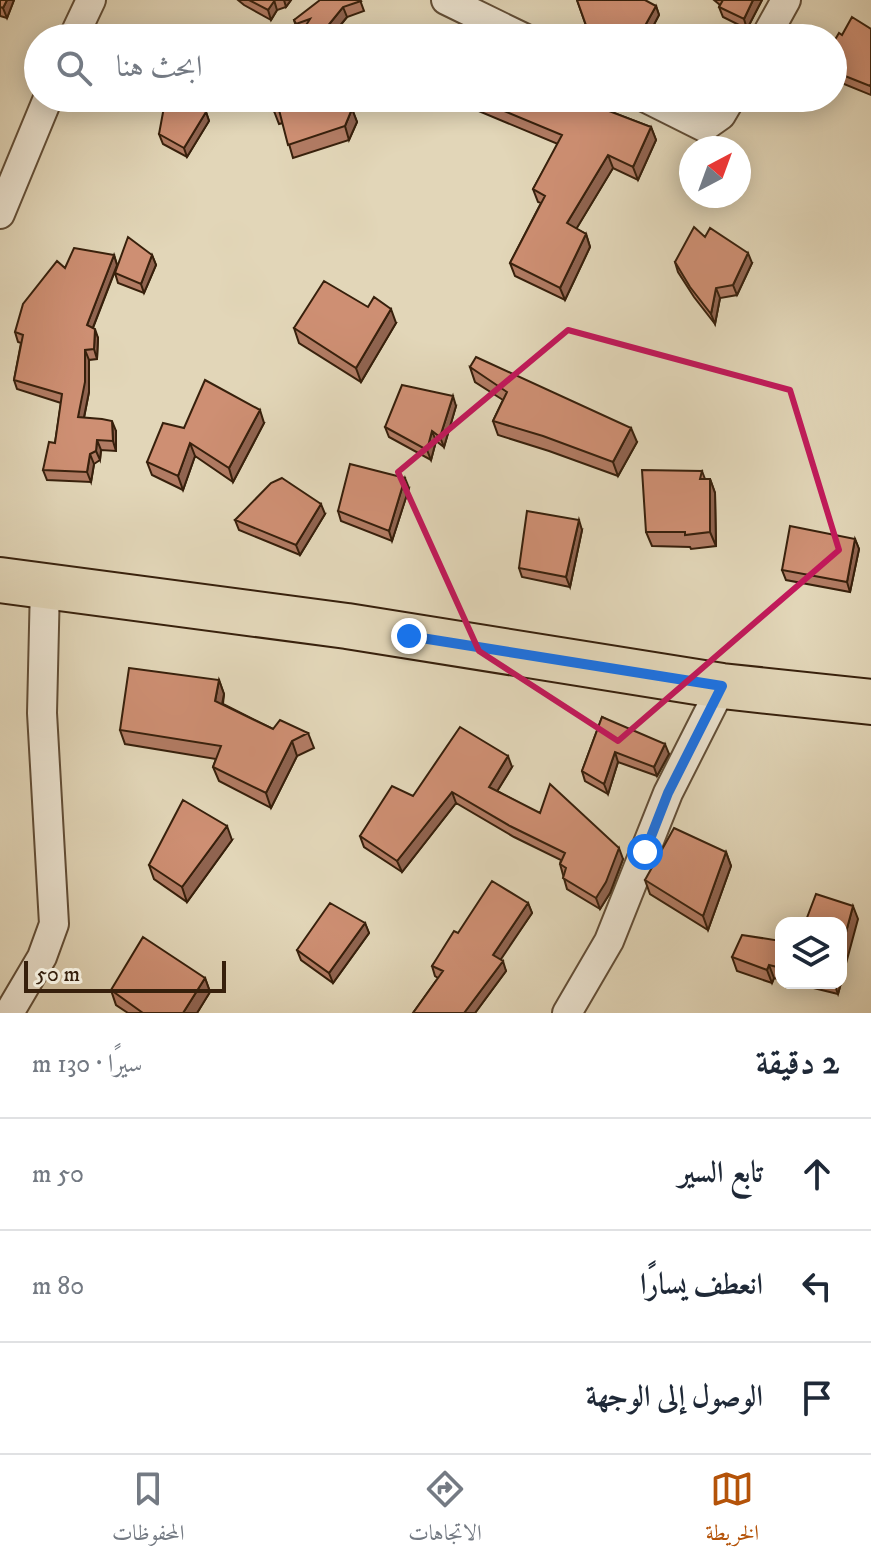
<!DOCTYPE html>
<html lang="ar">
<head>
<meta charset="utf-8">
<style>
	body { margin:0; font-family:"IM FELL DW Pica",Amiri,serif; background:#f2f2f3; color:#1f2937; direction:rtl }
	.controls { position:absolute; right:24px; bottom:24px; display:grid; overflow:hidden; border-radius:16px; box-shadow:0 4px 20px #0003 }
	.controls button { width:72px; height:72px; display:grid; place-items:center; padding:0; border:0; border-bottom:2px solid #e0e1e3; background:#fff; color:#1f2937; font:40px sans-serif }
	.compass { position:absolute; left:679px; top:136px; width:72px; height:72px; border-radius:50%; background:#fff; box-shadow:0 4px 20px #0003; rotate:41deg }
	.scale { position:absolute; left:24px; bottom:20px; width:202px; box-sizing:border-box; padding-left:8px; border:4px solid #37200c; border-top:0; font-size:22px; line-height:28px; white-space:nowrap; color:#37200c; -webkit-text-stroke:6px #ece4d1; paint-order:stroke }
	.stop { position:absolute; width:24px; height:24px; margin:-18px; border:6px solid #1a73e8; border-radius:50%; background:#fff }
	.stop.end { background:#1a73e8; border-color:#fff; box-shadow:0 2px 8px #0008 }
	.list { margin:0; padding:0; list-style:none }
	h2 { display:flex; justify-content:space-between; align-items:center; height:104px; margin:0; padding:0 32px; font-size:34px }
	h2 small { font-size:26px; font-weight:400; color:#747a83 }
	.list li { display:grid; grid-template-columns:52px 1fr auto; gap:24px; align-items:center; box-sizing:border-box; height:112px; padding:0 32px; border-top:2px solid #e0e1e3 }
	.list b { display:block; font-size:30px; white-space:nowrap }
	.list em { font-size:26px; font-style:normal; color:#747a83 }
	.icon { flex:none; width:44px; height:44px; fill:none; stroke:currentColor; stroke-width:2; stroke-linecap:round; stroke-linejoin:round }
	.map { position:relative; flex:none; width:871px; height:1013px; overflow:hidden; direction:ltr }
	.search { position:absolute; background:#fff; box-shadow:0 4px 20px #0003; left:24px; right:24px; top:24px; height:88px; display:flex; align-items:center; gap:20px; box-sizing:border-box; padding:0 28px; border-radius:44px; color:#747a83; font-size:30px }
	.sheet { height:440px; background:#fff }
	nav { display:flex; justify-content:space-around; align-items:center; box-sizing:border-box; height:112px; border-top:2px solid #e0e1e3; background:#fff; font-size:22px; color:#747a83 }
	nav a { display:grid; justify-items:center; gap:4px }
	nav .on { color:#b45309 }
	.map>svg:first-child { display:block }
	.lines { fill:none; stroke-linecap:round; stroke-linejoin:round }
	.street-casing { stroke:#624e37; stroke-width:32 }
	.primary-casing { stroke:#37200c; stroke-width:48 }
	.street { stroke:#ece4d1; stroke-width:28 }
	.primary { stroke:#e2d6b8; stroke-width:44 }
	.wall { fill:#b17b63; stroke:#37200c; stroke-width:2 }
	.shaded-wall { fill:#906450; stroke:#37200c; stroke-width:2 }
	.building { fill:#ce8f73; stroke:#37200c; stroke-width:2 }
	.route { stroke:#1a73e8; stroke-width:10 }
	.marked { fill:none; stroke:#c2185b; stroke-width:6; stroke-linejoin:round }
</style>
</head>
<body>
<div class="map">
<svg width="871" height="1013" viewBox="0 0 871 1013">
	<rect width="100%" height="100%" fill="#e2d6b8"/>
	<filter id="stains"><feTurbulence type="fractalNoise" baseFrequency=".0025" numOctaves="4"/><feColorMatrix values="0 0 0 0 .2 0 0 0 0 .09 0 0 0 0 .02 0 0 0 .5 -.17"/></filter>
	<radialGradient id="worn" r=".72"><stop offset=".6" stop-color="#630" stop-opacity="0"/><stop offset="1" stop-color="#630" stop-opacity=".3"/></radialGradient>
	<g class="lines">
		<defs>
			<path id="street" d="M 446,0 L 524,38
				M 73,38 L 91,0
				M 765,38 L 786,0
				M 646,98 L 704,127 L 721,115 L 731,98
				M 0,214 L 48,98
				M 9,1013 L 42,957 L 54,924 L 42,713 L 45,585
				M 567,1013 L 609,941 L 668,793 L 722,686"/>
			<path id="primary" d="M 0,580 L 347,626 L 722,686 L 871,702"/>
		</defs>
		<use href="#street" class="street-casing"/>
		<use href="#primary" class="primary-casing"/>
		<use href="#street" class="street"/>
		<use href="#primary" class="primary"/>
	</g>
	<path class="wall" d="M 0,0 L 14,0 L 7,18 L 0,16 Z
		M 238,0 L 291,0 L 286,7 L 277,10 L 271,20 L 244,5 Z
		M 360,0 L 364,11 L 347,17 L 330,38 L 298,38 L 301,34 L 300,34 L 297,30 L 294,20 Z
		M 577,0 L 656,6 L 659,15 L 650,32 L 676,38 L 613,38 L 605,34 L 590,37 Z
		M 714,0 L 762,0 L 747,29 L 723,17 L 719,7 L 720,5 Z
		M 871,29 L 871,95 L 839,82 L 836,73 L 833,71 L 833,43 L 842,35 Z
		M 466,98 L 575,98 L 651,127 L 656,140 L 638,180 L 613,168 L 576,229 L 586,234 L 590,247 L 565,300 L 515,276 L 510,263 L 541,203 L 538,202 L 533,189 L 558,144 L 469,107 Z
		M 349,107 L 352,109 L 357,122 L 349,140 L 293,158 L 283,123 L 279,124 L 274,111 Z
		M 206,112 L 209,121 L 187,157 L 163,144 L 159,134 Z
		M 114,255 L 117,265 L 152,255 L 156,265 L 144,293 L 118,283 L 115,273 L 117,266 L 93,328 L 98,338 L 97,359 L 89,360 L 89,392 L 84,418 L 116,431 L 116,451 L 101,450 L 100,460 L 94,464 L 91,482 L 47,480 L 43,470 L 55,443 L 61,403 L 17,389 L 14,380 L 21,343 L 18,342 L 15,332 L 65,268 Z
		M 675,262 L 752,263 L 737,295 L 720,298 L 715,324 L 694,297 L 678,272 Z
		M 396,323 L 361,382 L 299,343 L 294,328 Z
		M 470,367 L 637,442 L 618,476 L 549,451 L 498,435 L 493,421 L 503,400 L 475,382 Z
		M 456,406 L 444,447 L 436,441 L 431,460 L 389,437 L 385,427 Z
		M 264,423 L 233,482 L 195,456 L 183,490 L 152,475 L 147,462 L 184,428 Z
		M 702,471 L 705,479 L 710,479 L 715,493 L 716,546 L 691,549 L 690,547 L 652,546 L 646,532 Z
		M 409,488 L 392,541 L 341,521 L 338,511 Z
		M 325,514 L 300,555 L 239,530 L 235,520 Z
		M 582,530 L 570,587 L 522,577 L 519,568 Z
		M 855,539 L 859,549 L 850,592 L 786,580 L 782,570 Z
		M 219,680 L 224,694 L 223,704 L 273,729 L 308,733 L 314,748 L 297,756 L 271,808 L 219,781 L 213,767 L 216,759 L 125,744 L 120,730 Z
		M 602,717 L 669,754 L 657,776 L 618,762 L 608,794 L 585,781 L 582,771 Z
		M 512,767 L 497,791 L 623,859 L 610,893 L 600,909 L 567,889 L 560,864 L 561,860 L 514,837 L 456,803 L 402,872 L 364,847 L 360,836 L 413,796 Z
		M 232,840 L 187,902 L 154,879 L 149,865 Z
		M 726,852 L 731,866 L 708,930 L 650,894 L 645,880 Z
		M 528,903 L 532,913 L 500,959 L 506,971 L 475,1013 L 413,1013 L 438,978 L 435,976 L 432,966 L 458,933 Z
		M 365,923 L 369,933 L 333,983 L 301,960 L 297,950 Z
		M 781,941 L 781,980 L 774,978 L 772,983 L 737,971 L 732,957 Z
		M 205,978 L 210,992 L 197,1013 L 128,1013 L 116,1005 L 111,990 Z
		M 793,983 L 841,983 L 838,994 Z"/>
	<path class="shaded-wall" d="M 7,0 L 14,0 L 7,18 L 3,8 Z
		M 274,0 L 277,10 L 271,20 L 268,10 Z
		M 284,0 L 291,0 L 286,7 Z
		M 753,0 L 762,0 L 747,29 L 744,19 Z
		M 656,6 L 659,15 L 647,38 L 642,31 Z
		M 343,7 L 347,17 L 330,38 L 318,38 Z
		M 342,98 L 355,98 L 344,115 L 340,102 Z
		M 352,109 L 357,122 L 349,140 L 345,126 Z
		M 206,112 L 209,121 L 187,157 L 184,148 Z
		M 651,127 L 656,140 L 638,180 L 633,167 Z
		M 608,155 L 613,168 L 572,236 L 567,223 Z
		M 586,234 L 590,247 L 565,300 L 560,288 Z
		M 748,253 L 752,263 L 737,295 L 733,285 Z
		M 114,255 L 117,265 L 90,335 L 87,325 Z
		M 152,255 L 156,265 L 144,293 L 141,284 Z
		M 716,288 L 720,298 L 715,324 L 711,314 Z
		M 391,309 L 396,323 L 361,382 L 356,368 Z
		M 95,329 L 98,338 L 97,359 L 94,349 Z
		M 85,350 L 89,360 L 89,392 L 82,427 L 78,417 Z
		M 453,396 L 456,406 L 444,447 L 440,437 Z
		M 260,410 L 264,423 L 233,482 L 229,468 Z
		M 112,421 L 116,431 L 116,451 L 113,441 Z
		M 631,428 L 637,442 L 618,476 L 613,462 Z
		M 432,431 L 436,441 L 431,460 L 427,450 Z
		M 97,440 L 101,450 L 100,460 L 96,451 Z
		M 190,443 L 195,456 L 183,490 L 178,476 Z
		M 90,454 L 94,464 L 91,482 L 87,472 Z
		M 405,478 L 409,488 L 392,541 L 389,531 Z
		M 710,479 L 715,493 L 716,546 L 710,532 Z
		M 321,504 L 325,514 L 300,555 L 296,545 Z
		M 579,520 L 582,530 L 570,587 L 566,577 Z
		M 855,539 L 859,549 L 850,592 L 847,582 Z
		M 219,680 L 224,694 L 220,715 L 215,701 Z
		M 292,741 L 297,756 L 271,808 L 266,793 Z
		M 665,744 L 669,754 L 657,776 L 654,767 Z
		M 615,752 L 618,762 L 608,794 L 604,784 Z
		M 508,756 L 512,767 L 493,798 L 489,787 Z
		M 452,792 L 456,803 L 402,872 L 397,861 Z
		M 227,826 L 232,840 L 187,902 L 182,887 Z
		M 619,848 L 623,859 L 610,893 L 600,909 L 596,898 Z
		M 726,852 L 731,866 L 708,930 L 703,916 Z
		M 528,903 L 532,913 L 497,965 L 493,955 Z
		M 853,906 L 858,919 L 841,982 L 841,951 Z
		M 365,923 L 369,933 L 333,983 L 329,973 Z
		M 503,961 L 506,971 L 475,1013 L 464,1013 Z
		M 769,965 L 774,978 L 772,983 L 767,970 Z
		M 205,978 L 210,992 L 197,1013 L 183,1013 Z
		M 834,983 L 841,983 L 838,994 Z"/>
	<path class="building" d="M 0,0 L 7,0 L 3,8 L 0,7 Z
		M 249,0 L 275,0 L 268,10 Z
		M 320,0 L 360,0 L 361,1 L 343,7 L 318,38 L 298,38 L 310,19 L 296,24 L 294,20 Z
		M 577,0 L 645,0 L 656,6 L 642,31 L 671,33 L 676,38 L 626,38 L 601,25 L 587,28 Z
		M 723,0 L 753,0 L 744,19 L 719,7 Z
		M 852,17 L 871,29 L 871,84 L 870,86 L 835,72 L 835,65 L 833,64 L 833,43 L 839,33 L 842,35 Z
		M 177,98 L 206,112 L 184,148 L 159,134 L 164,107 L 175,109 Z
		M 273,98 L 342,98 L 340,102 L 352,109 L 345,126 L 288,145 L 279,110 L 274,111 Z
		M 473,98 L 575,98 L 651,127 L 633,167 L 608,155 L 567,223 L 586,234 L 560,288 L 510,263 L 545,196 L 533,189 L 562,135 Z
		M 694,227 L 705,237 L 710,228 L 748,253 L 733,285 L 716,288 L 711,314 L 690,287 L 675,262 Z
		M 128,237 L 152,255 L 141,284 L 115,273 Z
		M 74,248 L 114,255 L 87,325 L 95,329 L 94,349 L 85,350 L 85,382 L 78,417 L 102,419 L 112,421 L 113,441 L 97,440 L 96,451 L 90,454 L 87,472 L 43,470 L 49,442 L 55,443 L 62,394 L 14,380 L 23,335 L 15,332 L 23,304 L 57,261 L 65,268 Z
		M 324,281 L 368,307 L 374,297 L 391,309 L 356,368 L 294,328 Z
		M 476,357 L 631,428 L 613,462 L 543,436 L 493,421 L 507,392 L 470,367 Z
		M 205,380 L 260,410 L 229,468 L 190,443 L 178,476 L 147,462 L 163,423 L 184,428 Z
		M 402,385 L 453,396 L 440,437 L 432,431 L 427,450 L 385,427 Z
		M 350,464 L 405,478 L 389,531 L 338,511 Z
		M 642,470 L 702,471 L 700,479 L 710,479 L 710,532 L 685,535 L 685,532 L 646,532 Z
		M 282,478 L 321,504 L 296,545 L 235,520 L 271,483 Z
		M 527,511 L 579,520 L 566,577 L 519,568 Z
		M 790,526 L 855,539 L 847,582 L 782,570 Z
		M 129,668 L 219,680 L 215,701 L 273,729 L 280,720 L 308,733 L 292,741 L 266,793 L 213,767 L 221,746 L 120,730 Z
		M 602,717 L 665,744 L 654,767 L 615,752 L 604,784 L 582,771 Z
		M 460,727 L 508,756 L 489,787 L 540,813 L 550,784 L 619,848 L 606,882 L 596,898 L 563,878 L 566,868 L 560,864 L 565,853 L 510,826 L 452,792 L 397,861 L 360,836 L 392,786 L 413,796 Z
		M 183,800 L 227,826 L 182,887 L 149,865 Z
		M 674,828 L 726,852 L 703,916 L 645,880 Z
		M 492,881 L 528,903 L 493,955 L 503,961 L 464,1013 L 413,1013 L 443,971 L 432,966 L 454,931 L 458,933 Z
		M 816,894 L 853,906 L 841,951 L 841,923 L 805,923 Z
		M 330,903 L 365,923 L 329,973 L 297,950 Z
		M 742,935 L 781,941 L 781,968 L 769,965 L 767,970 L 732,957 Z
		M 143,937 L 205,978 L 183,1013 L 143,1013 L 111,990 Z"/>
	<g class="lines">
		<path class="route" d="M 409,636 L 722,686 L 668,793 L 645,852"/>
	</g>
	<path class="marked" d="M 568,330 L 790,390 L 839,550 L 618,741 L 479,651 L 398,472 Z"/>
	<rect width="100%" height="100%" filter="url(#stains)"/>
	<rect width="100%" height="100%" fill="url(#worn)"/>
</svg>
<div class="controls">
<button><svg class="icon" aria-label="layers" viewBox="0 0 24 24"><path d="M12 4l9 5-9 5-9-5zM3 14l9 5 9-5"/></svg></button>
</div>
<svg class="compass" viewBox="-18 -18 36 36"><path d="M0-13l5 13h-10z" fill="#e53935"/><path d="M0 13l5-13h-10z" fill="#747a83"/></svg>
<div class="scale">50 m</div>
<div class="stop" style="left:645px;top:852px"></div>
<div class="stop end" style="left:409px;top:636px"></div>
<div class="search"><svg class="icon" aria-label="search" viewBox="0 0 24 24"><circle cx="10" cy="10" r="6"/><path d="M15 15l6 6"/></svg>ابحث هنا</div>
</div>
<section class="sheet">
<h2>2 دقيقة<small>سيرًا · 130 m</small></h2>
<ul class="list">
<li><svg class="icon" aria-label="ahead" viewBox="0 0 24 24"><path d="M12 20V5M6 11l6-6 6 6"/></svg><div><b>تابع السير</b></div><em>50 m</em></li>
<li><svg class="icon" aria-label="left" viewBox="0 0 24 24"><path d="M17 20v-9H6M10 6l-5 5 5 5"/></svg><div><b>انعطف يسارًا</b></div><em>80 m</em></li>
<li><svg class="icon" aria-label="arrive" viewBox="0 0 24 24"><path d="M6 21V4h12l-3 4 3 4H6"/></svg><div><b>الوصول إلى الوجهة</b></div></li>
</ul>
</section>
<nav>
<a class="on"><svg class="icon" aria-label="map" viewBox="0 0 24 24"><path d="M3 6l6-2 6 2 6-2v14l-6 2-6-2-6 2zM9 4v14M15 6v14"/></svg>الخريطة</a>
<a><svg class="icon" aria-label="directions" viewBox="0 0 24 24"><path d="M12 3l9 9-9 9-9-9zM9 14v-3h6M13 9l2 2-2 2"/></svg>الاتجاهات</a>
<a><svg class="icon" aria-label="saved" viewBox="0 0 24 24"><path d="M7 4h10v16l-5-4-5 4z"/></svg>المحفوظات</a>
</nav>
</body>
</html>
